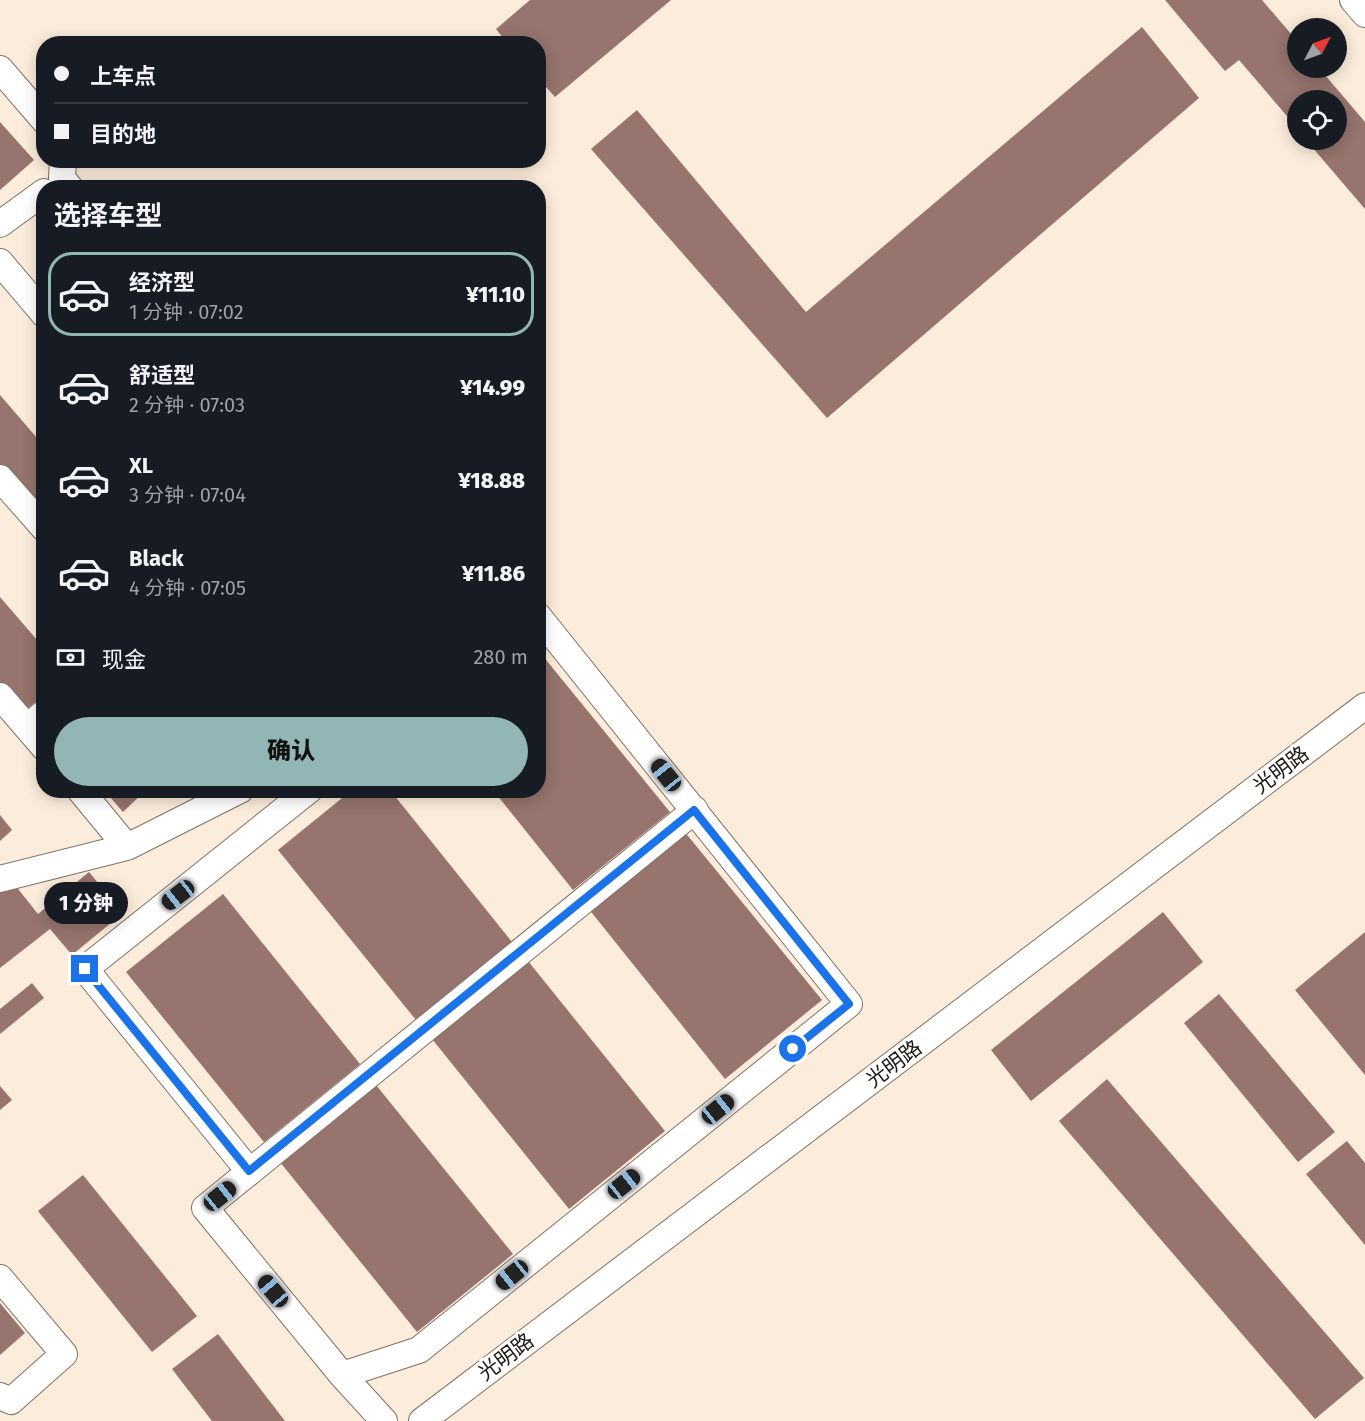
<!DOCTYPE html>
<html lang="zh">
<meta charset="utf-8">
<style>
:root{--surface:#171b24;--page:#242831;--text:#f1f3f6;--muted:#9ea1a6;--line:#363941;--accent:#92b5b5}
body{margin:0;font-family:"Fira Sans","Noto Sans SC",sans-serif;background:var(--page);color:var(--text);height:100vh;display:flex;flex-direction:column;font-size:22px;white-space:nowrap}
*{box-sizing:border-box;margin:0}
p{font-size:20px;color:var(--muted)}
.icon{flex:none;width:33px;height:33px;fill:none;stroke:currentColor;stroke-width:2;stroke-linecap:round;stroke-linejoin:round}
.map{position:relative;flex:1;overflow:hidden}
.details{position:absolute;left:36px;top:180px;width:510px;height:618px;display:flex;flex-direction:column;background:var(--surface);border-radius:24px;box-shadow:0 3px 15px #0003}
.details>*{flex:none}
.top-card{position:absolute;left:36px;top:36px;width:510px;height:132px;border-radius:24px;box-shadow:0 3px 15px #0003;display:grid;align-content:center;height:132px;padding:0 18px;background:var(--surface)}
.needle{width:39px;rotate:49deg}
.buttons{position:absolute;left:1287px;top:18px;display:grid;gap:12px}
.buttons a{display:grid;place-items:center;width:60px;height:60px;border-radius:50%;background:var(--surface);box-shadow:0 3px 15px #0003;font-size:30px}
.end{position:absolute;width:27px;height:27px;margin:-14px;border:8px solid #1a73e8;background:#fff;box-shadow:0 0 0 3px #fff}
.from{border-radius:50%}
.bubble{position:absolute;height:42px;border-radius:21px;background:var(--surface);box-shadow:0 3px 15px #0003;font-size:20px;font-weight:800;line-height:42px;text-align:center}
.car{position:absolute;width:18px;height:36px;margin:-18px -9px;border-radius:8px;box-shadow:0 0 4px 2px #0007;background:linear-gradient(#222 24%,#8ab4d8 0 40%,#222 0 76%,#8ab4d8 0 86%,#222 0)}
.top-card b{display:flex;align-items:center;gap:21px;height:57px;font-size:22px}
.top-card b+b{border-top:2px solid var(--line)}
.top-card i{width:15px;height:15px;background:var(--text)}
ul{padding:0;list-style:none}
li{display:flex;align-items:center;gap:18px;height:84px;margin:0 12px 9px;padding:0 6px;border:3px solid transparent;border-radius:24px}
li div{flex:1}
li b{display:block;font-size:22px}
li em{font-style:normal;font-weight:800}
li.current{border-color:var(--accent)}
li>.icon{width:54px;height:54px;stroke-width:1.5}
h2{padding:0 18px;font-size:27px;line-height:72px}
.pay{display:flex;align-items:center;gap:15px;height:66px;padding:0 18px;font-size:22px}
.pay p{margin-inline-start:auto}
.action{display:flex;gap:12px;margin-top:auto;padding:12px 18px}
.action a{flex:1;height:69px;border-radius:36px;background:var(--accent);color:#111;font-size:24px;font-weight:800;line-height:69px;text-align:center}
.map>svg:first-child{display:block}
.building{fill:#97746e}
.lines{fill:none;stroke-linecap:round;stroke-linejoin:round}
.minor-casing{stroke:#807263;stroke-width:28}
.minor{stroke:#fff;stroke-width:26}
.route{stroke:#1a73e8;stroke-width:8}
.labels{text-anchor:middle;stroke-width:6;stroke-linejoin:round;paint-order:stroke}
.street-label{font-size:21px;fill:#1c1711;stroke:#fff}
</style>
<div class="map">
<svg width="1365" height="1421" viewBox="0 0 1365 1421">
<rect width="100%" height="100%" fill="#fcecdb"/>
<!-- building -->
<path class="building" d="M530,0H671L555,97L538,78V44H508L496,29Z
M1165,0H1262L1298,42V68H1319L1365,122V209L1306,140H1336V100H1298V129L1239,60L1225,71Z
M1142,27L1199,98L827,418L591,149L637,110L806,312Z
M0,122L34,160L0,190Z
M0,395L44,446V534L0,484Z
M0,597L44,648V695L23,712L0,685Z
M538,650L670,812L573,890L493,790H538Z
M104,790H146L123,812Z
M352,790H390L512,942L416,1020L278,850Z
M0,815L12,830L0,841Z
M684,831L822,1000L725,1079L588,908Z
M89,872L123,913L72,955L50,929L0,968V889L11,880L38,914Z
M223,894L360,1064L264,1142L126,972Z
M1163,912L1203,962L1031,1101L991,1050Z
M1365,932V1075L1295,990Z
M528,961L665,1131L569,1209L432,1039Z
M32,983L44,998L0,1034V1009Z
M1219,994L1335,1132L1298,1162L1184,1023Z
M1107,1079L1364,1378L1315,1419L1059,1121Z
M376,1085L513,1254L417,1332L280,1162Z
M0,1086L12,1100L0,1110Z
M1347,1141L1365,1163V1245L1306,1174Z
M83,1175L197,1316L152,1352L38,1211Z
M0,1303L25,1333L0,1355Z
M218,1334L285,1421H212L172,1369Z"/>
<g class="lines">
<defs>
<path id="minor" d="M1353,0L1365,14
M0,69L44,120
M63,160L62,178L70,188
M0,224L44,192
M0,262L44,314
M0,478L44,528
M0,696L44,747
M27,727L44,713
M80,790L127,847
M0,879L127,847L240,790
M249,1171L85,969L309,790
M0,1278L64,1354L11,1401L0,1396
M342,1375L419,1350L849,1004L538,616
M384,1421L342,1375L205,1208L695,810
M422,1421L1365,706"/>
</defs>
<!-- minor casing -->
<use href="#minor" class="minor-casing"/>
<!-- minor -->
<use href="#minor" class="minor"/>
</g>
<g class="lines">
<!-- route -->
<path class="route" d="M85,969L249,1171L694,810L849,1004L793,1049"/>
</g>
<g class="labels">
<!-- street labels -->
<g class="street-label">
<text transform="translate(1281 770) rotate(-37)" y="7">光明路</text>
<text transform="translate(894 1064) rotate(-37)" y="7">光明路</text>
<text transform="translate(506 1357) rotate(-37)" y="7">光明路</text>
</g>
</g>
</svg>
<div class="buttons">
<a><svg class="needle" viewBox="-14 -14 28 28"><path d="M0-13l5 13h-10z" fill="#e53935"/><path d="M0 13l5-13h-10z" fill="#9ea1a6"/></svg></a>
<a><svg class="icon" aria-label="locate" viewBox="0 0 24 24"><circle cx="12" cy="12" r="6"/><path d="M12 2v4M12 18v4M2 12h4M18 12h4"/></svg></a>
</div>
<i class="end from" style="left:793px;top:1049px"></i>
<i class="end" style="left:85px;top:969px"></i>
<div class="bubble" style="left:44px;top:882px;width:84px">1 分钟</div>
<i class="car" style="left:666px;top:775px;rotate:321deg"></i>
<i class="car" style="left:178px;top:895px;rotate:232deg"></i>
<i class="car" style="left:718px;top:1109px;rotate:51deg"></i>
<i class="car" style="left:624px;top:1184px;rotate:51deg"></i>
<i class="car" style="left:220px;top:1196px;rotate:51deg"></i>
<i class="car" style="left:512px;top:1275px;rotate:231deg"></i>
<i class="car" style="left:273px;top:1291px;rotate:320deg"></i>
<div class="top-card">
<b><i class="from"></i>上车点</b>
<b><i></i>目的地</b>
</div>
<section class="details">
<h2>选择车型</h2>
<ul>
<li class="current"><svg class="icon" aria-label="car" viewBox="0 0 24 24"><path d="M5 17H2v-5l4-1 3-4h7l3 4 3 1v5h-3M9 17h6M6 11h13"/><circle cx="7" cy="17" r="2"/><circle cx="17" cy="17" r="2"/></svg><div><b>经济型</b><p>1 分钟 · 07:02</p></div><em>¥11.10</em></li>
<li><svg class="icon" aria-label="car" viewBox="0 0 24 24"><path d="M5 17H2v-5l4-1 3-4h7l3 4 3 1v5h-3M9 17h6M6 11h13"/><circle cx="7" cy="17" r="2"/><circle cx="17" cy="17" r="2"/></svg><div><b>舒适型</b><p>2 分钟 · 07:03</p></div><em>¥14.99</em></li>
<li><svg class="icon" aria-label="car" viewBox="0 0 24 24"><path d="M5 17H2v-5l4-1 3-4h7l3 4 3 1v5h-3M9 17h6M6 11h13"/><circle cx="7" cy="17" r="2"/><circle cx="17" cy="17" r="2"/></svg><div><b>XL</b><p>3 分钟 · 07:04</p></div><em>¥18.88</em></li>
<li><svg class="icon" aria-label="car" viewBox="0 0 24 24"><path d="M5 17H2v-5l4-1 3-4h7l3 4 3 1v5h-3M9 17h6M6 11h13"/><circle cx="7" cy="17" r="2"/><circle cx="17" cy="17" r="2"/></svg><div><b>Black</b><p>4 分钟 · 07:05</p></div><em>¥11.86</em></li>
</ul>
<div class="pay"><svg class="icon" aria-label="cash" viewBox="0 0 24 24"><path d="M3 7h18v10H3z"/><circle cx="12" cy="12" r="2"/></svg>现金<p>280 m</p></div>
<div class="action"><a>确认</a></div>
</section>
</div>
